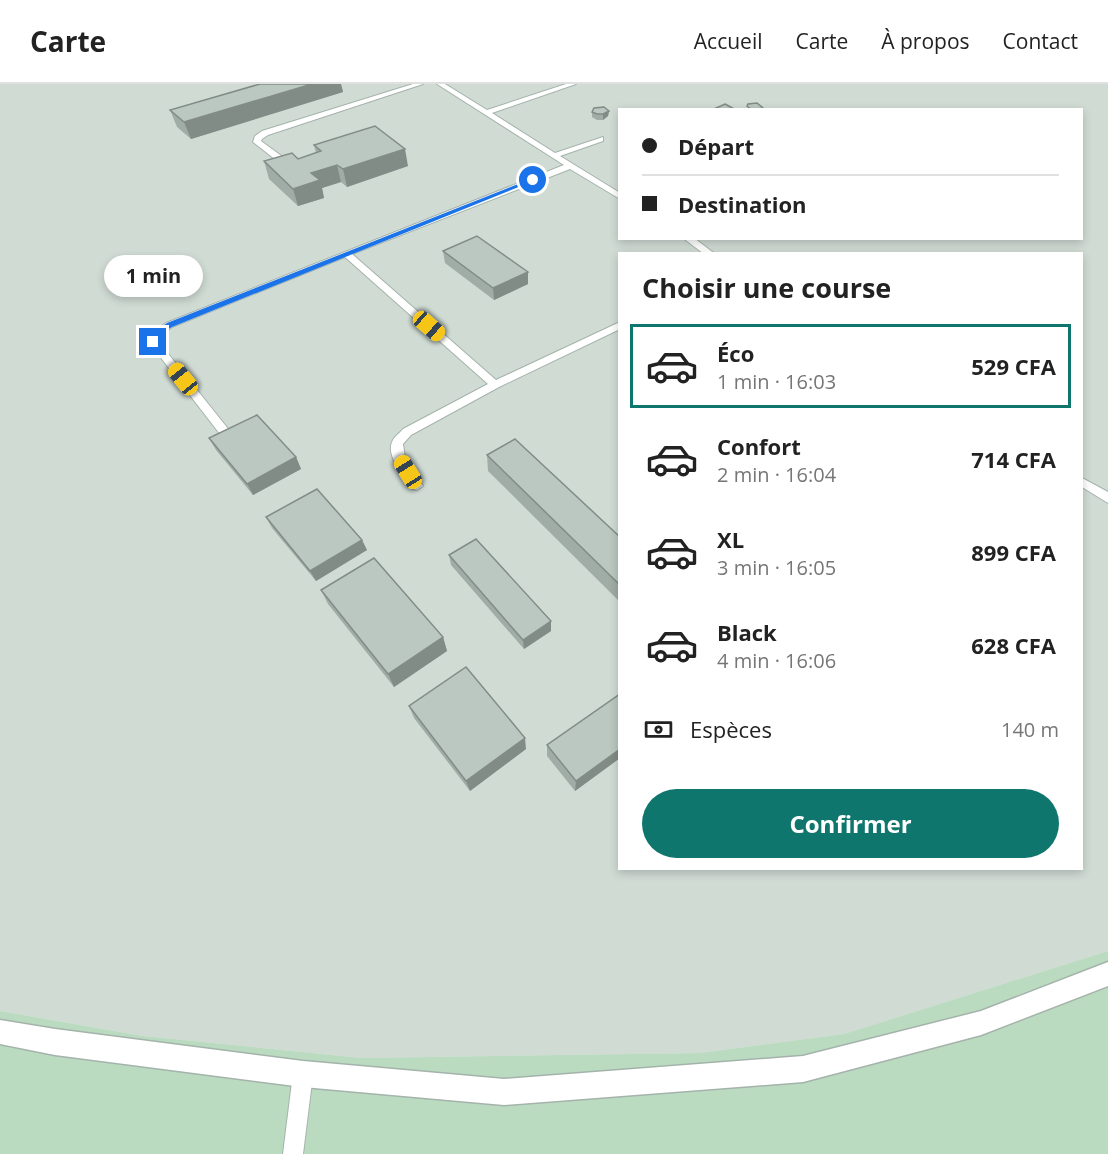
<!DOCTYPE html>
<html lang="fr">
<meta charset="utf-8">
<style>
:root{--surface:#fff;--page:#f2f2f2;--text:#222;--muted:#767676;--line:#e0e0e0;--accent:#0f766e}
body{margin:0;font-family:"Open Sans",sans-serif;background:var(--page);color:var(--text);height:100vh;display:flex;flex-direction:column;font-size:22px;white-space:nowrap}
*{box-sizing:border-box;margin:0}
p{font-size:20px;color:var(--muted)}
.icon{flex:none;width:33px;height:33px;fill:none;stroke:currentColor;stroke-width:2;stroke-linecap:round;stroke-linejoin:round}
.map{position:relative;flex:1;overflow:hidden}
.side{position:absolute;left:618px;top:168px;width:465px;height:618px;display:flex;flex-direction:column;background:var(--surface);border-radius:0px;box-shadow:0 3px 9px #0003}
.side>*{flex:none}
.guide{position:absolute;left:618px;top:24px;width:465px;height:132px;border-radius:0px;box-shadow:0 3px 9px #0003;display:grid;align-content:center;height:132px;padding:0 24px;background:var(--surface)}
.end{position:absolute;width:27px;height:27px;margin:-14px;border:8px solid #1a73e8;background:#fff;box-shadow:0 0 0 3px #fff}
.from{border-radius:50%}
.bubble{position:absolute;height:42px;border-radius:21px;background:var(--surface);box-shadow:0 3px 9px #0003;font-size:20px;font-weight:700;line-height:42px;text-align:center}
.car{position:absolute;width:18px;height:36px;margin:-18px -9px;border-radius:8px;box-shadow:0 0 4px 2px #0007;background:linear-gradient(#f5c518 24%,#345 0 40%,#f5c518 0 76%,#345 0 86%,#f5c518 0)}
.guide b{display:flex;align-items:center;gap:21px;height:57px;font-size:22px}
.guide b+b{border-top:2px solid var(--line)}
.guide i{width:15px;height:15px;background:var(--text)}
ul{padding:0;list-style:none}
li{display:flex;align-items:center;gap:18px;height:84px;margin:0 12px 9px;padding:0 12px;border:3px solid transparent;border-radius:0px}
li div{flex:1}
li b{display:block;font-size:22px}
li em{font-style:normal;font-weight:700}
li.selected{border-color:var(--accent)}
li>.icon{width:54px;height:54px;stroke-width:1.5}
h2{padding:0 24px;font-size:27px;line-height:72px}
.pay{display:flex;align-items:center;gap:15px;height:66px;padding:0 24px;font-size:22px}
.pay p{margin-inline-start:auto}
.action{display:flex;gap:12px;margin-top:auto;padding:12px 24px}
.action a{flex:1;height:69px;border-radius:36px;background:var(--accent);color:#fff;font-size:24px;font-weight:700;line-height:69px;text-align:center}
header{display:flex;align-items:center;gap:36px;box-sizing:border-box;height:84px;padding:0 30px;background:var(--surface);border-bottom:2px solid var(--line)}
header strong{font-size:28px}
nav{display:flex;gap:33px;margin-inline-start:auto;font-size:21px}
.map>svg:first-child{display:block}
.built{fill:#d0dbd4;fill-rule:evenodd}
.green{fill:#bbdbc0}
.lines{fill:none;stroke-linecap:round;stroke-linejoin:round}
.lane-casing{stroke:#a4b3ab;stroke-width:2}
.street-casing{stroke:#a4b3ab;stroke-width:3}
.lane{fill:#fff;fill-rule:evenodd}
.street{fill:#fff;fill-rule:evenodd}
.wall{fill:#a0aca6}
.shaded-wall{fill:#828c87}
.building{fill:#bac8c1;stroke:#828c87;stroke-width:1.5}
.route{fill:#1a73e8}
</style>
<header>
<strong>Carte</strong>
<nav><a>Accueil</a><a>Carte</a><a>À propos</a><a>Contact</a></nav>
</header>
<div class="map">
<svg width="1108" height="1070" viewBox="0 0 1108 1070">
<rect width="100%" height="100%" fill="#e1ebe5"/>
<!-- built -->
<path class="built" d="M0,0H1108V867L844,950L700,969L362,974L143,952L0,927ZM620,26H1082V154H620ZM620,170H1082V784H620Z"/>
<!-- green -->
<path class="green" d="M1108,867V1070H0V927L143,952L362,974L700,969L844,950Z"/>
<g class="lines">
<defs>
<path id="lane" d="M413,0H423L268,51L262,55L261,57L291,79V83H285L253,58L255,52L262,47Z
M437,0H445L487,26L566,0H576L492,29L555,69L603,53V57L560,72L620,109V115L570,85L352,170L496,296L620,238V245L499,303L411,351L403,360L405,374L423,402L417,406L413,405C405,393 384,371 393,356C395,352 400,349 403,345L488,300L345,173L172,243L162,251L158,257L233,351L227,355L223,354L148,257L154,247L166,239L564,81Z
M683,154H694L715,170H704Z
M1082,394L1108,408V419L1082,403Z
M303,980L310,983L313,990L303,1070H283L293,990L296,983Z"/>
<path id="street" d="M1108,878V902L981,951L803,998L504,1021L303,1003L55,971L0,960V936L55,945L303,977L504,995L803,972L981,927Z"/>
</defs>
<!-- lane casing -->
<use href="#lane" class="lane-casing"/>
<!-- street casing -->
<use href="#street" class="street-casing"/>
<!-- lane -->
<use href="#lane" class="lane"/>
<!-- street -->
<use href="#street" class="street"/>
</g>
<!-- wall -->
<path class="wall" d="M260,0H341L343,8L191,55L177,43L170,26Z
M609,27L608,32L603,36H597L592,33V28Z
M314,61L408,82L347,103L341,98L322,104L324,114L298,122L269,95L264,77L298,75L316,69Z
M443,167L528,200L494,216L445,179Z
M209,354L296,373L301,385L253,411L216,366Z
M487,371L620,453V518L488,387Z
M266,433L362,456L367,466L316,497L272,444Z
M449,471L551,537V547L524,565L451,481Z
M321,506L443,553L447,567L394,603L328,520Z
M620,610V674L575,707L547,672V661Z
M409,622L526,665L470,707L414,634Z"/>
<!-- shaded-wall -->
<path class="shaded-wall" d="M312,0H341L343,8L191,55L184,38Z
M609,27L608,32L603,36V30Z
M405,65L408,82L347,103L343,85Z
M337,81L341,98L322,104L324,114L298,122L293,105L311,89Z
M528,188V200L494,216L493,204Z
M296,373L301,385L253,411L247,400Z
M362,456L367,466L316,497L310,487Z
M551,537V547L524,565L523,556Z
M443,553L447,567L394,603L388,590Z
M525,654L526,665L470,707L466,697Z
M620,665V674L575,707L576,697Z"/>
<!-- building -->
<path class="building" d="M260,0H312L184,38L170,26Z
M757,19L763,24L752,26L747,22L748,20Z
M725,20L736,26L714,25Z
M604,23L609,27L603,30H597L592,28L594,24Z
M375,42L405,65L343,85L337,81L311,89L320,96L293,105L264,77L292,69L298,75L321,67L314,61Z
M477,152L528,188L493,204L443,167Z
M257,331L296,373L247,400L209,354Z
M515,355L620,453V501L487,371Z
M317,405L362,456L310,487L266,433Z
M476,455L551,537L523,556L449,471Z
M374,474L443,553L388,590L321,506Z
M466,583L525,654L466,697L409,622Z
M620,610V665L576,697L547,661Z"/>
<!-- route -->
<path class="route" d="M531,95L536,96L172,243L161,250L155,259L149,258L155,247L167,239Z"/>
</svg>
<i class="end from" style="left:533px;top:96px"></i>
<i class="end" style="left:153px;top:258px"></i>
<div class="bubble" style="left:104px;top:171px;width:99px">1 min</div>
<i class="car" style="left:429px;top:242px;rotate:131deg"></i>
<i class="car" style="left:183px;top:295px;rotate:321deg"></i>
<i class="car" style="left:408px;top:388px;rotate:328deg"></i>
<div class="guide">
<b><i class="from"></i>Départ</b>
<b><i></i>Destination</b>
</div>
<section class="side">
<h2>Choisir une course</h2>
<ul>
<li class="selected"><svg class="icon" aria-label="car" viewBox="0 0 24 24"><path d="M5 17H2v-5l4-1 3-4h7l3 4 3 1v5h-3M9 17h6M6 11h13"/><circle cx="7" cy="17" r="2"/><circle cx="17" cy="17" r="2"/></svg><div><b>Éco</b><p>1 min · 16:03</p></div><em>529 CFA</em></li>
<li><svg class="icon" aria-label="car" viewBox="0 0 24 24"><path d="M5 17H2v-5l4-1 3-4h7l3 4 3 1v5h-3M9 17h6M6 11h13"/><circle cx="7" cy="17" r="2"/><circle cx="17" cy="17" r="2"/></svg><div><b>Confort</b><p>2 min · 16:04</p></div><em>714 CFA</em></li>
<li><svg class="icon" aria-label="car" viewBox="0 0 24 24"><path d="M5 17H2v-5l4-1 3-4h7l3 4 3 1v5h-3M9 17h6M6 11h13"/><circle cx="7" cy="17" r="2"/><circle cx="17" cy="17" r="2"/></svg><div><b>XL</b><p>3 min · 16:05</p></div><em>899 CFA</em></li>
<li><svg class="icon" aria-label="car" viewBox="0 0 24 24"><path d="M5 17H2v-5l4-1 3-4h7l3 4 3 1v5h-3M9 17h6M6 11h13"/><circle cx="7" cy="17" r="2"/><circle cx="17" cy="17" r="2"/></svg><div><b>Black</b><p>4 min · 16:06</p></div><em>628 CFA</em></li>
</ul>
<div class="pay"><svg class="icon" aria-label="cash" viewBox="0 0 24 24"><path d="M3 7h18v10H3z"/><circle cx="12" cy="12" r="2"/></svg>Espèces<p>140 m</p></div>
<div class="action"><a>Confirmer</a></div>
</section>
</div>
